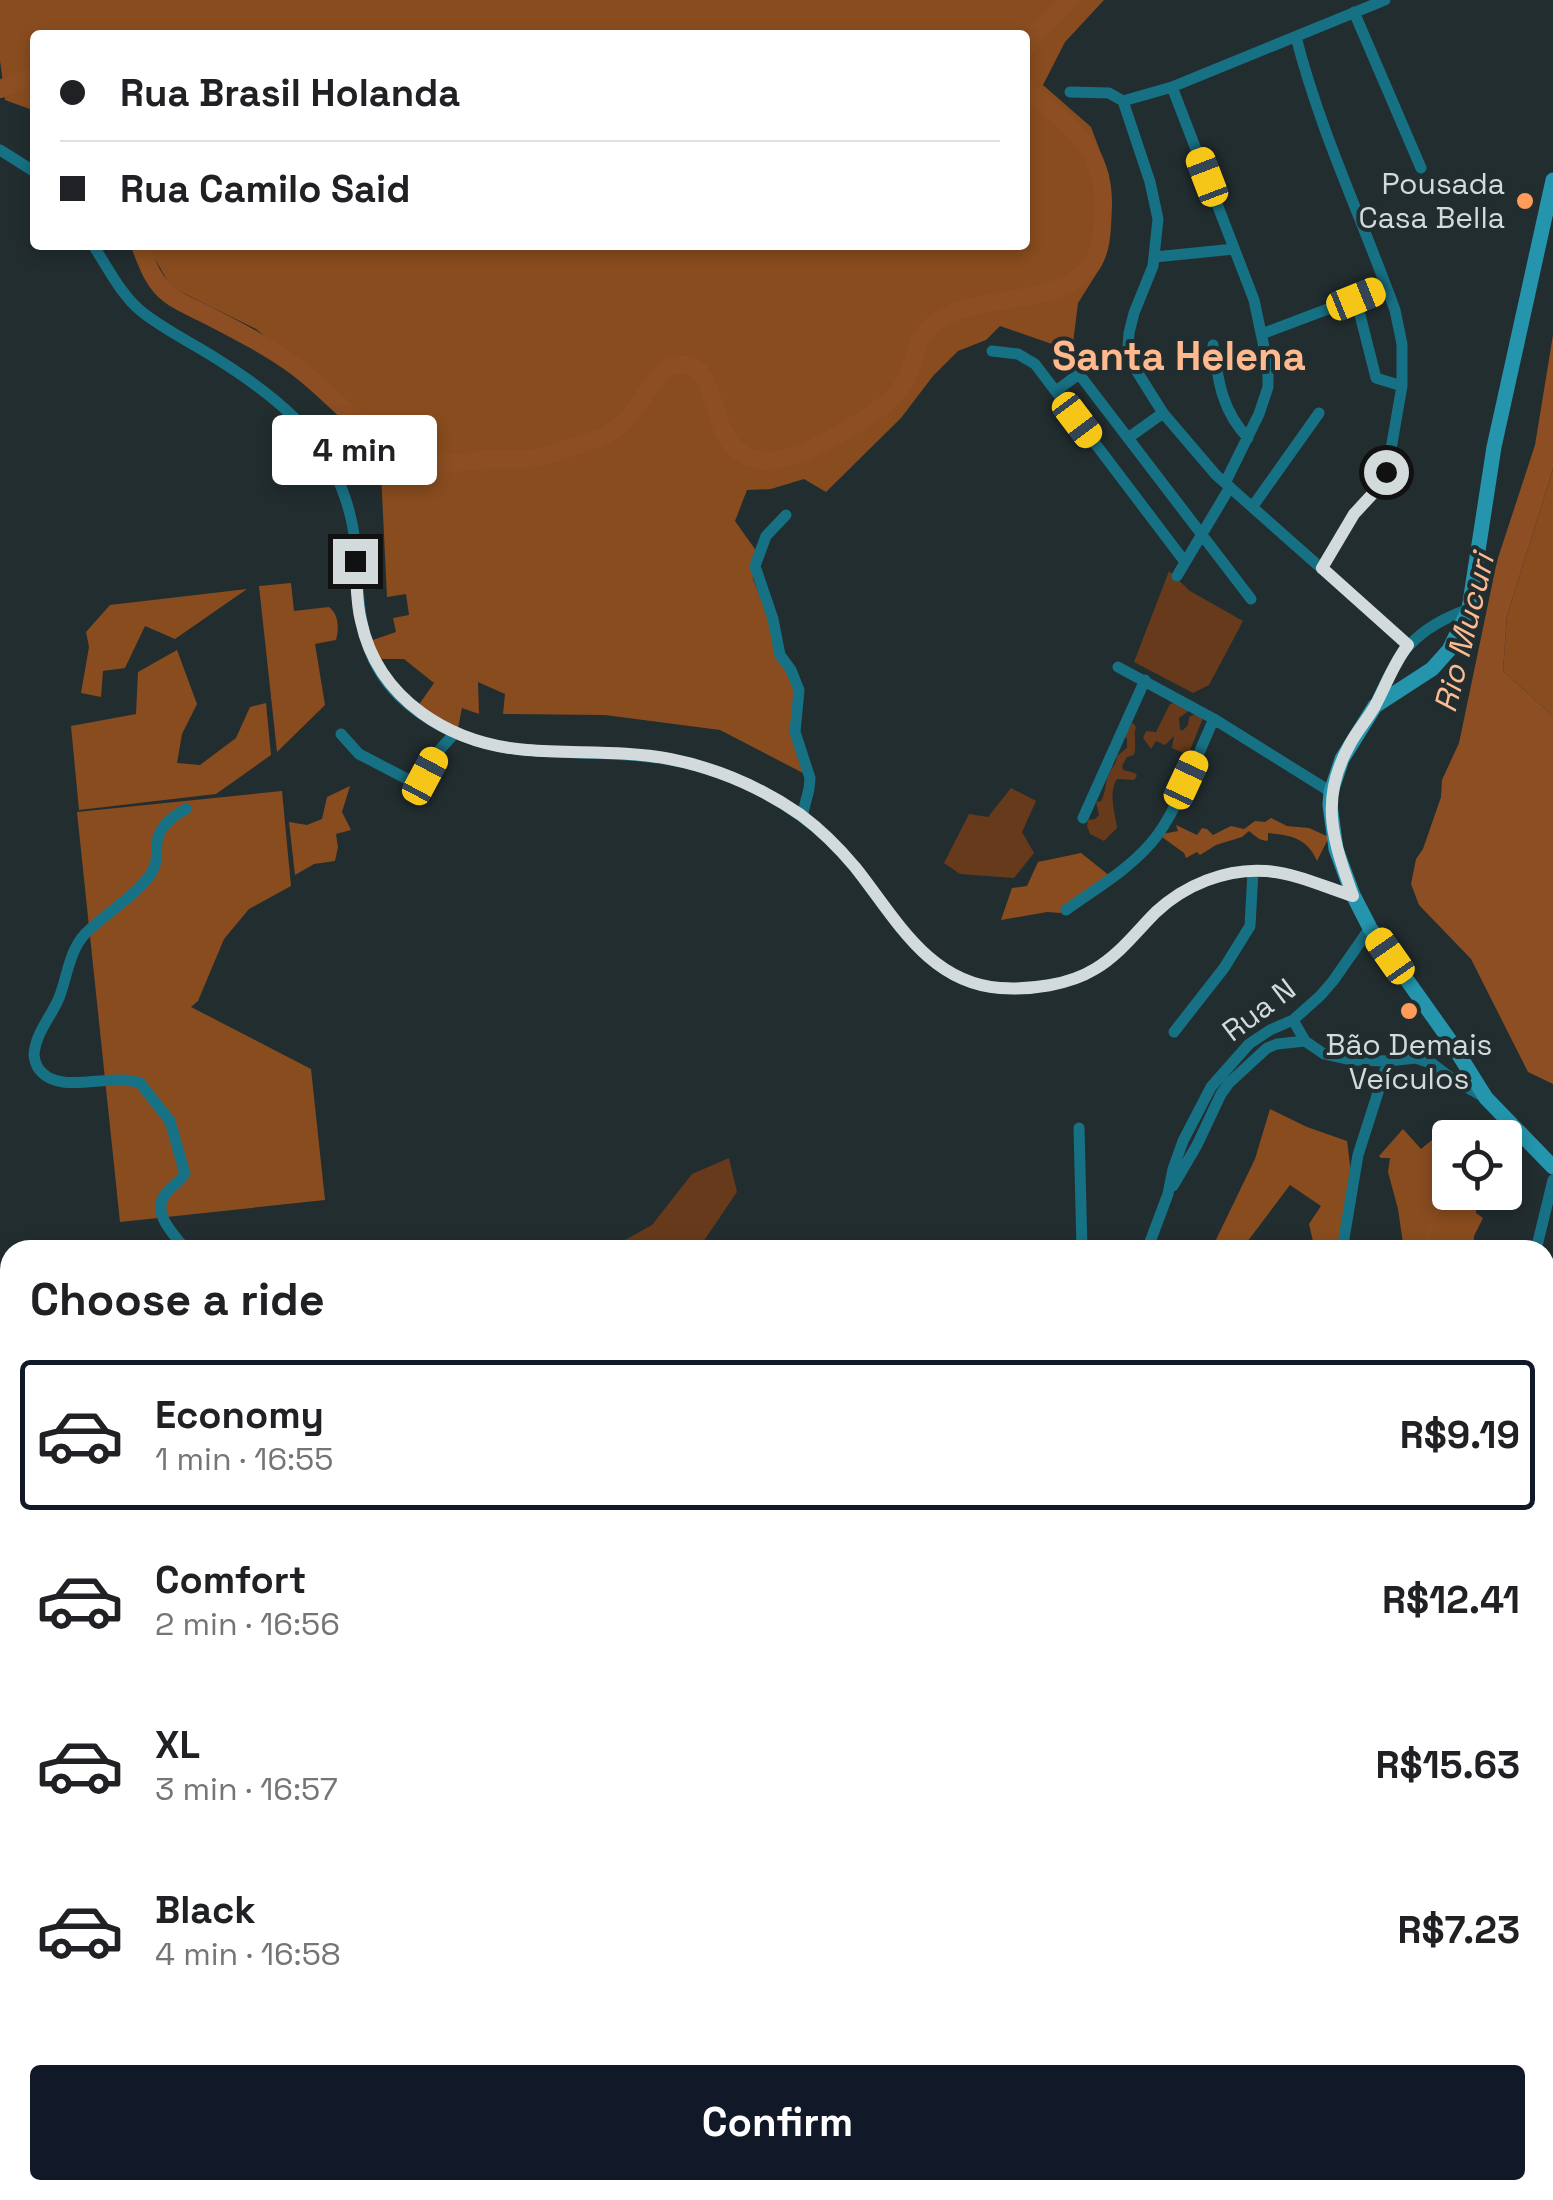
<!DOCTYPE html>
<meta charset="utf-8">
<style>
:root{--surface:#fff;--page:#f6f6f6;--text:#202124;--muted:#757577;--line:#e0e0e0;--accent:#111827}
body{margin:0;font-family:"Space Grotesk",sans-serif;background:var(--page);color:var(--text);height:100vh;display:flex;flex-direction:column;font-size:38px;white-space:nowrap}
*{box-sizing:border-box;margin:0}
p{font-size:32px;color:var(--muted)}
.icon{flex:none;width:55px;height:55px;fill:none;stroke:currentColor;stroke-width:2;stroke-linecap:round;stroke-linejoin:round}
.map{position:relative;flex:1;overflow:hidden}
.drawer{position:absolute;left:0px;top:1240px;width:1555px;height:960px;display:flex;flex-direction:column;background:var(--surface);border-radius:30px 30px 0 0;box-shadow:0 5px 15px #0003}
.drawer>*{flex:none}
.top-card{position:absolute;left:30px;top:30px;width:1000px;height:220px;border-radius:10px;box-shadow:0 5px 15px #0003;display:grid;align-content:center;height:220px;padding:0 30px;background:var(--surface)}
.controls{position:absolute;left:1432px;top:1120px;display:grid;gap:20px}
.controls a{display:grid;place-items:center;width:90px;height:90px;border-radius:10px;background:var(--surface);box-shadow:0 5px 15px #0003;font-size:50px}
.end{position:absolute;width:45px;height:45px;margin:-22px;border:12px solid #d3dadc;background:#111;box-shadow:0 0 0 5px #111}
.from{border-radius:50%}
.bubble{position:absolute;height:70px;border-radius:10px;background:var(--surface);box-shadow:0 5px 15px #0003;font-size:32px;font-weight:700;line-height:70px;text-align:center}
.car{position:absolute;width:30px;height:60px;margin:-30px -15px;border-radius:12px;box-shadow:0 0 8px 2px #0007;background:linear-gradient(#f5c518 24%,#345 0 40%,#f5c518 0 76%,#345 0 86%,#f5c518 0)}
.top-card b{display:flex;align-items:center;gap:35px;height:95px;font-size:38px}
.top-card b+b{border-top:2px solid var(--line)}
.top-card i{width:25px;height:25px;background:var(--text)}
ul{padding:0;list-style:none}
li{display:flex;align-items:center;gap:30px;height:150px;margin:0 20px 15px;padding:0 10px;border:5px solid transparent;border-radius:10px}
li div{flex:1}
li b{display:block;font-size:38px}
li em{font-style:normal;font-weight:700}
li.selected{border-color:var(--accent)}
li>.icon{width:90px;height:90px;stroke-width:1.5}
h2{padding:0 30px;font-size:45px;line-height:120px}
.primary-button{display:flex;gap:20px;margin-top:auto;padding:20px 30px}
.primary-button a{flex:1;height:115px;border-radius:10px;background:var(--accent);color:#fff;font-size:40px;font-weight:700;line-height:115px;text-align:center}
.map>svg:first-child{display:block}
.green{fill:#673a1b}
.forest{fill:#894c1f}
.water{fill:#8c4e22}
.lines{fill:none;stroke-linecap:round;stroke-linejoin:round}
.stream{stroke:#8c4e22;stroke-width:2.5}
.river{stroke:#8c4e22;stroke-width:18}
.street{stroke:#177184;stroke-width:11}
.secondary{stroke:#2495ad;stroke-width:15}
.primary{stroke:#4faec5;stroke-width:18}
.route{stroke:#d3dadc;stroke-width:12}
.poi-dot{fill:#fe9c58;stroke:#222d30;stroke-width:4}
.labels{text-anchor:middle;stroke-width:8;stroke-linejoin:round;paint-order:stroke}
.poi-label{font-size:30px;fill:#d3dadc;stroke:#222d30;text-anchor:end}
.street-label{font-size:30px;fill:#d3dadc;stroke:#222d30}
.water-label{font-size:32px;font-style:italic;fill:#fcbb91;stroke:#222d30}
.district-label{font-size:40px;font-weight:bold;fill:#ffb98d;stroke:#222d30}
</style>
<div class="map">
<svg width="1553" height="2200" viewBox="0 0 1553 2200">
<rect width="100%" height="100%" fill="#222d30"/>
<!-- green -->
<path class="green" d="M1169,571L1190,591L1243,621L1209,685L1193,693L1134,662Z
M1174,703L1190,710L1179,718L1180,729L1182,731L1188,725L1189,717L1195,714L1203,718L1188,755L1172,748L1174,736L1165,745L1156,741L1151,749L1143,738L1146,731L1156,732L1170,704Z
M1132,722L1136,727C1133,737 1137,746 1134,755L1127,757L1122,766L1123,770L1135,773L1137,776L1134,780L1117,779C1108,793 1115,812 1117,828L1104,841L1090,834L1087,826L1088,820L1095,819L1099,815L1096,802L1101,801C1107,790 1104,784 1109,774C1112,766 1116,766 1117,756L1127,748V738L1125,737Z
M1011,788L1036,801L1022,832L1034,853L1014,878L960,874L944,863L969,814L988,817Z
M729,1158L737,1192L703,1242L685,1250H607L652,1225L692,1174Z
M0,1591L10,1603V1672L0,1660Z
M0,1788L10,1798V1953L0,1943Z
M0,1966L10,1976V2062L0,2072Z
M0,2109L10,2119V2190H82L92,2200H0Z
M105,2190H230L241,2200H115Z
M800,2190H1066L1074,2200H795L794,2197Z"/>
<!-- forest -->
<path class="forest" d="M0,0H1104L1065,42L1043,85L1091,127L1109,175L1108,222L1102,265L1078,303L1072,351L1000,326L986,340L958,351L933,376L901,418L826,492L804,479L771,489L747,490L735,521L757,552L752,565L753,579L795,683L803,773L720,730L605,715L503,714L505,694L478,682L479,714L462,708L458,728L436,720L418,706L434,683L404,659H380L370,641L396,632L393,618L409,615L406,594L387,597L381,473L332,393L256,329L171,287L147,245H1025V35H35V111L5,100L0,60Z
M1553,469V716L1503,671L1507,616Z
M291,583L294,611L329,607C339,615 339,628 336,640L315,644L325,705L277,752L259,586Z
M247,589L175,639L145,626L125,668L103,671L101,697L81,693L89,647L86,632L110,605Z
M177,650L197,704L182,734L177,763L200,765L236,738L250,707L266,703L271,755L216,794L79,810L71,726L136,714L138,672Z
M350,786L342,812L351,830L336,834L338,847L335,861L314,864L295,875L289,822L307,825L322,819L327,797Z
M282,791L291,886L249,909L224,939L198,1001L191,1007L311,1069L325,1200L120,1222L77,812Z
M1271,818L1287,826L1309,828L1329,837L1317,861C1308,839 1292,835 1268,833V840L1266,841L1259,839L1249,831L1242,837L1216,845L1200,855L1197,852L1186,858L1184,853L1162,837V834L1178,831L1176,825L1197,835L1202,828L1207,829L1213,835L1231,826L1244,829L1255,821L1265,822Z
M1081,853L1110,876L1062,908L1061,913L1047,912L1001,920L1012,888L1027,886L1038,862Z
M1270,1109L1307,1127L1347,1141L1351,1173L1340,1250H1315L1309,1224L1321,1206L1290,1185L1241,1250H1211L1255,1159Z
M1403,1129L1421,1149L1438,1135L1450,1143V1192L1476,1193V1213L1483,1218L1474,1236L1473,1250H1404L1398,1209L1388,1172L1390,1158H1381L1379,1156Z"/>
<!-- water -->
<path class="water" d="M1553,335V469L1507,616L1503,671L1553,716V1084L1528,1072L1471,959L1419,905L1411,884L1416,859L1423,849L1441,797L1442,780L1459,743L1497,561L1535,445Z"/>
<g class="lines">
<!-- stream -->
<path class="stream" d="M1423,1250L1450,1175
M1173,2200L1176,2190"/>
<!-- river -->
<path class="river" d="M1025,50L1039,30L1070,0
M0,89L26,79L35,78
M140,245C147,264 154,284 171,296C182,304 198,310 211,317C240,332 269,347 295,366C330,391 368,439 407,455C434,466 461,463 489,459C501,458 514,460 526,459C541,458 557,452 570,448C589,442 609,436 624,422C636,411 655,376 666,369C671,366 676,366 681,365C728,360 698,468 776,460C807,456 865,421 889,401C896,395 903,385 907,377C916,360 916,336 933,324C980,289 1056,311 1092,264C1103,249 1102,223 1103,205C1104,149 1069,123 1028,92L1025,86"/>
<!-- street -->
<path class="street" d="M1354,12L1421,168
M1296,37C1320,131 1362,219 1395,310L1402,344V386L1387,472L1378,488L1354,514L1321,569
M1172,87L1254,300L1268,366V387L1259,414L1225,483
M1070,92L1109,93L1123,101L1172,87L1385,0
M1123,101L1150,182L1158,219L1153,266L1134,313L1129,333L1128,346L1136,370L1163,413L1216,475L1408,645
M0,150L35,172
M93,245C108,268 121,295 142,312C160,326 180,337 199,348C243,374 299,412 326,456C341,481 352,513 355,542C360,604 355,660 408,704C488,770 572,744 665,759C713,766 763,788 802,817C823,832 841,849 856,869C895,918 928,983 999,988C1030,990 1069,985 1096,968C1121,954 1137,930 1157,911C1184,886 1220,872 1256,871C1289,870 1322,886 1353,895
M1155,257L1234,249
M1356,299L1376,378L1402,386
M1262,334L1386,287
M1213,345C1218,381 1222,411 1248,438
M992,351L1018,354L1035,364L1185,562
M1056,391L1079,374L1251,599
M1128,438L1163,413
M1253,506L1319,413
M786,515L766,536L755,566L773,619L780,655L791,670L799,690L795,732L810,778L809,789L802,816
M1177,576L1230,487
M1118,667L1214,719L1331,792
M1375,705C1397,653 1415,628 1469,609
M341,734L359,754L413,782C427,777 428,767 436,755C441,747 449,740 455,733
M1083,818L1145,680
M1066,910C1095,889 1128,870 1151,843C1176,815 1197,755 1214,719
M1293,1020L1305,1041L1324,1054L1351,1060L1388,1061L1416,1058L1433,1064L1455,1081L1486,1098
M1174,1032L1224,968L1250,926L1253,871
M1079,1128L1082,1250
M1173,1186L1197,1145L1221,1094L1229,1083L1267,1048L1277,1044L1305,1041
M186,1250C174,1234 149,1212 167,1192C173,1186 179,1181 185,1174L170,1121L140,1083C109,1072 58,1097 38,1068C36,1064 34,1059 34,1054C36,1032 51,1017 59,998C67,978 69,951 85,934C102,916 141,892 152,872C158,861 156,854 157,842C159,826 173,816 186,809
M1147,1250L1168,1194L1173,1169L1183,1141L1211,1087L1249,1044L1270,1030L1293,1020L1320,996L1333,981L1370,928
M1342,1250L1358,1155L1388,1061
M1536,1250L1553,1180
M0,1385L10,1391
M0,1418L10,1410
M1545,1437L1553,1439
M1545,1516L1553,1514
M0,1580L10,1595
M1545,1640L1553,1644
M1545,1678L1553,1665
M1545,1775L1553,1780
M0,1776L10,1786
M1545,1805L1553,1792
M0,1954L10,1964
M1545,1986L1553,1990
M0,2087L10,2076
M0,2100L10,2110
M1545,2104L1553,2109
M93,2190L103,2200
M238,2190L248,2200
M490,2190L500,2200
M593,2190L604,2200
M660,2190L668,2200
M784,2190L792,2200
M1330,2190L1348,2200
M1487,2190L1506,2200
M270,2200L285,2190
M740,2200L753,2190
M771,2200L772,2190
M1315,2200L1327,2190
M1439,2200L1445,2190"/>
<!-- secondary -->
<path class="secondary" d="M1553,180L1494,447L1469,609L1449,650L1432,669L1375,706L1342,759L1331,792L1330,805L1336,849L1353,895L1370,928L1451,1042L1486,1098L1553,1167"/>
<!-- primary -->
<path class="primary" d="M0,1679L10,1690
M512,2190L523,2200"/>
</g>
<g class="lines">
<!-- route -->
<path class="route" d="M355,561C357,581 356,602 361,621C378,700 450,744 527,750C574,754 623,750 670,759C716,768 762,788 801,815C821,830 839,848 855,867C895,917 928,983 1000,988C1031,990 1069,985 1095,969C1120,954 1136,932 1156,912C1185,885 1226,868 1266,871C1295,873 1325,887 1353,896C1333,841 1319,800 1349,746C1356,732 1367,720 1375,706C1386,686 1393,664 1408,645L1322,568L1354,514L1378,488L1386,472"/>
</g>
<!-- markers -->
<g class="poi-dot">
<circle cx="1525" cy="201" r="10"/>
<circle cx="1409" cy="1011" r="10"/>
</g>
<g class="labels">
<!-- poi labels -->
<g class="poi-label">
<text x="1505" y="194">Pousada<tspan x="1505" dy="34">Casa Bella</tspan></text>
<text x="1409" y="1055" text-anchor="middle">Bão Demais<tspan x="1409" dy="34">Veículos</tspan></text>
</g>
<!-- street labels -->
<g class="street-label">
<text transform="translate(1259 1010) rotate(-37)" y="10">Rua N</text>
</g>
<!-- water labels -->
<g class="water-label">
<text transform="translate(1464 633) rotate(-76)" y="11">Rio Mucuri</text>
</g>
<!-- district labels -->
<g class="district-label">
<text x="1179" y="370">Santa Helena</text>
</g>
</g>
</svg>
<div class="controls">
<a><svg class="icon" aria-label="locate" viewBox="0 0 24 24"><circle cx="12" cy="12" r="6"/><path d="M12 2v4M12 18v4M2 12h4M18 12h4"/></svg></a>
</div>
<i class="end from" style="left:1386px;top:472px"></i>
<i class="end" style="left:355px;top:561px"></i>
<div class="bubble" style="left:272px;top:415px;width:165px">4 min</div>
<i class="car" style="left:1207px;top:177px;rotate:339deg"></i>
<i class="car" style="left:1356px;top:299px;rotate:68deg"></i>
<i class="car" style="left:1077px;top:420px;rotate:143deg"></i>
<i class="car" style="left:425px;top:776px;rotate:28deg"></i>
<i class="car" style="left:1186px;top:780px;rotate:25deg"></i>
<i class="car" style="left:1390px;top:956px;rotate:325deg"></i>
<div class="top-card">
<b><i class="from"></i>Rua Brasil Holanda</b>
<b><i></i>Rua Camilo Said</b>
</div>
<section class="drawer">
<h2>Choose a ride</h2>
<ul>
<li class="selected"><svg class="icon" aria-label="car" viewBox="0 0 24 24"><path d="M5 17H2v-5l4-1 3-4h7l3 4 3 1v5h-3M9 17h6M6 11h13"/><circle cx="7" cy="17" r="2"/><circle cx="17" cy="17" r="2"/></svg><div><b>Economy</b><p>1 min · 16:55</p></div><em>R$9.19</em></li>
<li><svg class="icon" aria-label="car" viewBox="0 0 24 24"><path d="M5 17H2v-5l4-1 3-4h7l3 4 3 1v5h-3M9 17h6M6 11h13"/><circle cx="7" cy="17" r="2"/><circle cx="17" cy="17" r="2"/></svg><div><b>Comfort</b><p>2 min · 16:56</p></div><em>R$12.41</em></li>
<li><svg class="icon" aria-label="car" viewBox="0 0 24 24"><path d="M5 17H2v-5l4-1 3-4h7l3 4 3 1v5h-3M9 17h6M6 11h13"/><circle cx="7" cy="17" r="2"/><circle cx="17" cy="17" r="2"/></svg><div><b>XL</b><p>3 min · 16:57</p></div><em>R$15.63</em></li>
<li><svg class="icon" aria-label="car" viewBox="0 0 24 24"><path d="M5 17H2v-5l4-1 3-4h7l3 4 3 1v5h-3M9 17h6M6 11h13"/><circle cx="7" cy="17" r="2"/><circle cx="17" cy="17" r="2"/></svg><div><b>Black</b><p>4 min · 16:58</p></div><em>R$7.23</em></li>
</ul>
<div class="primary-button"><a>Confirm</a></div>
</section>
</div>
